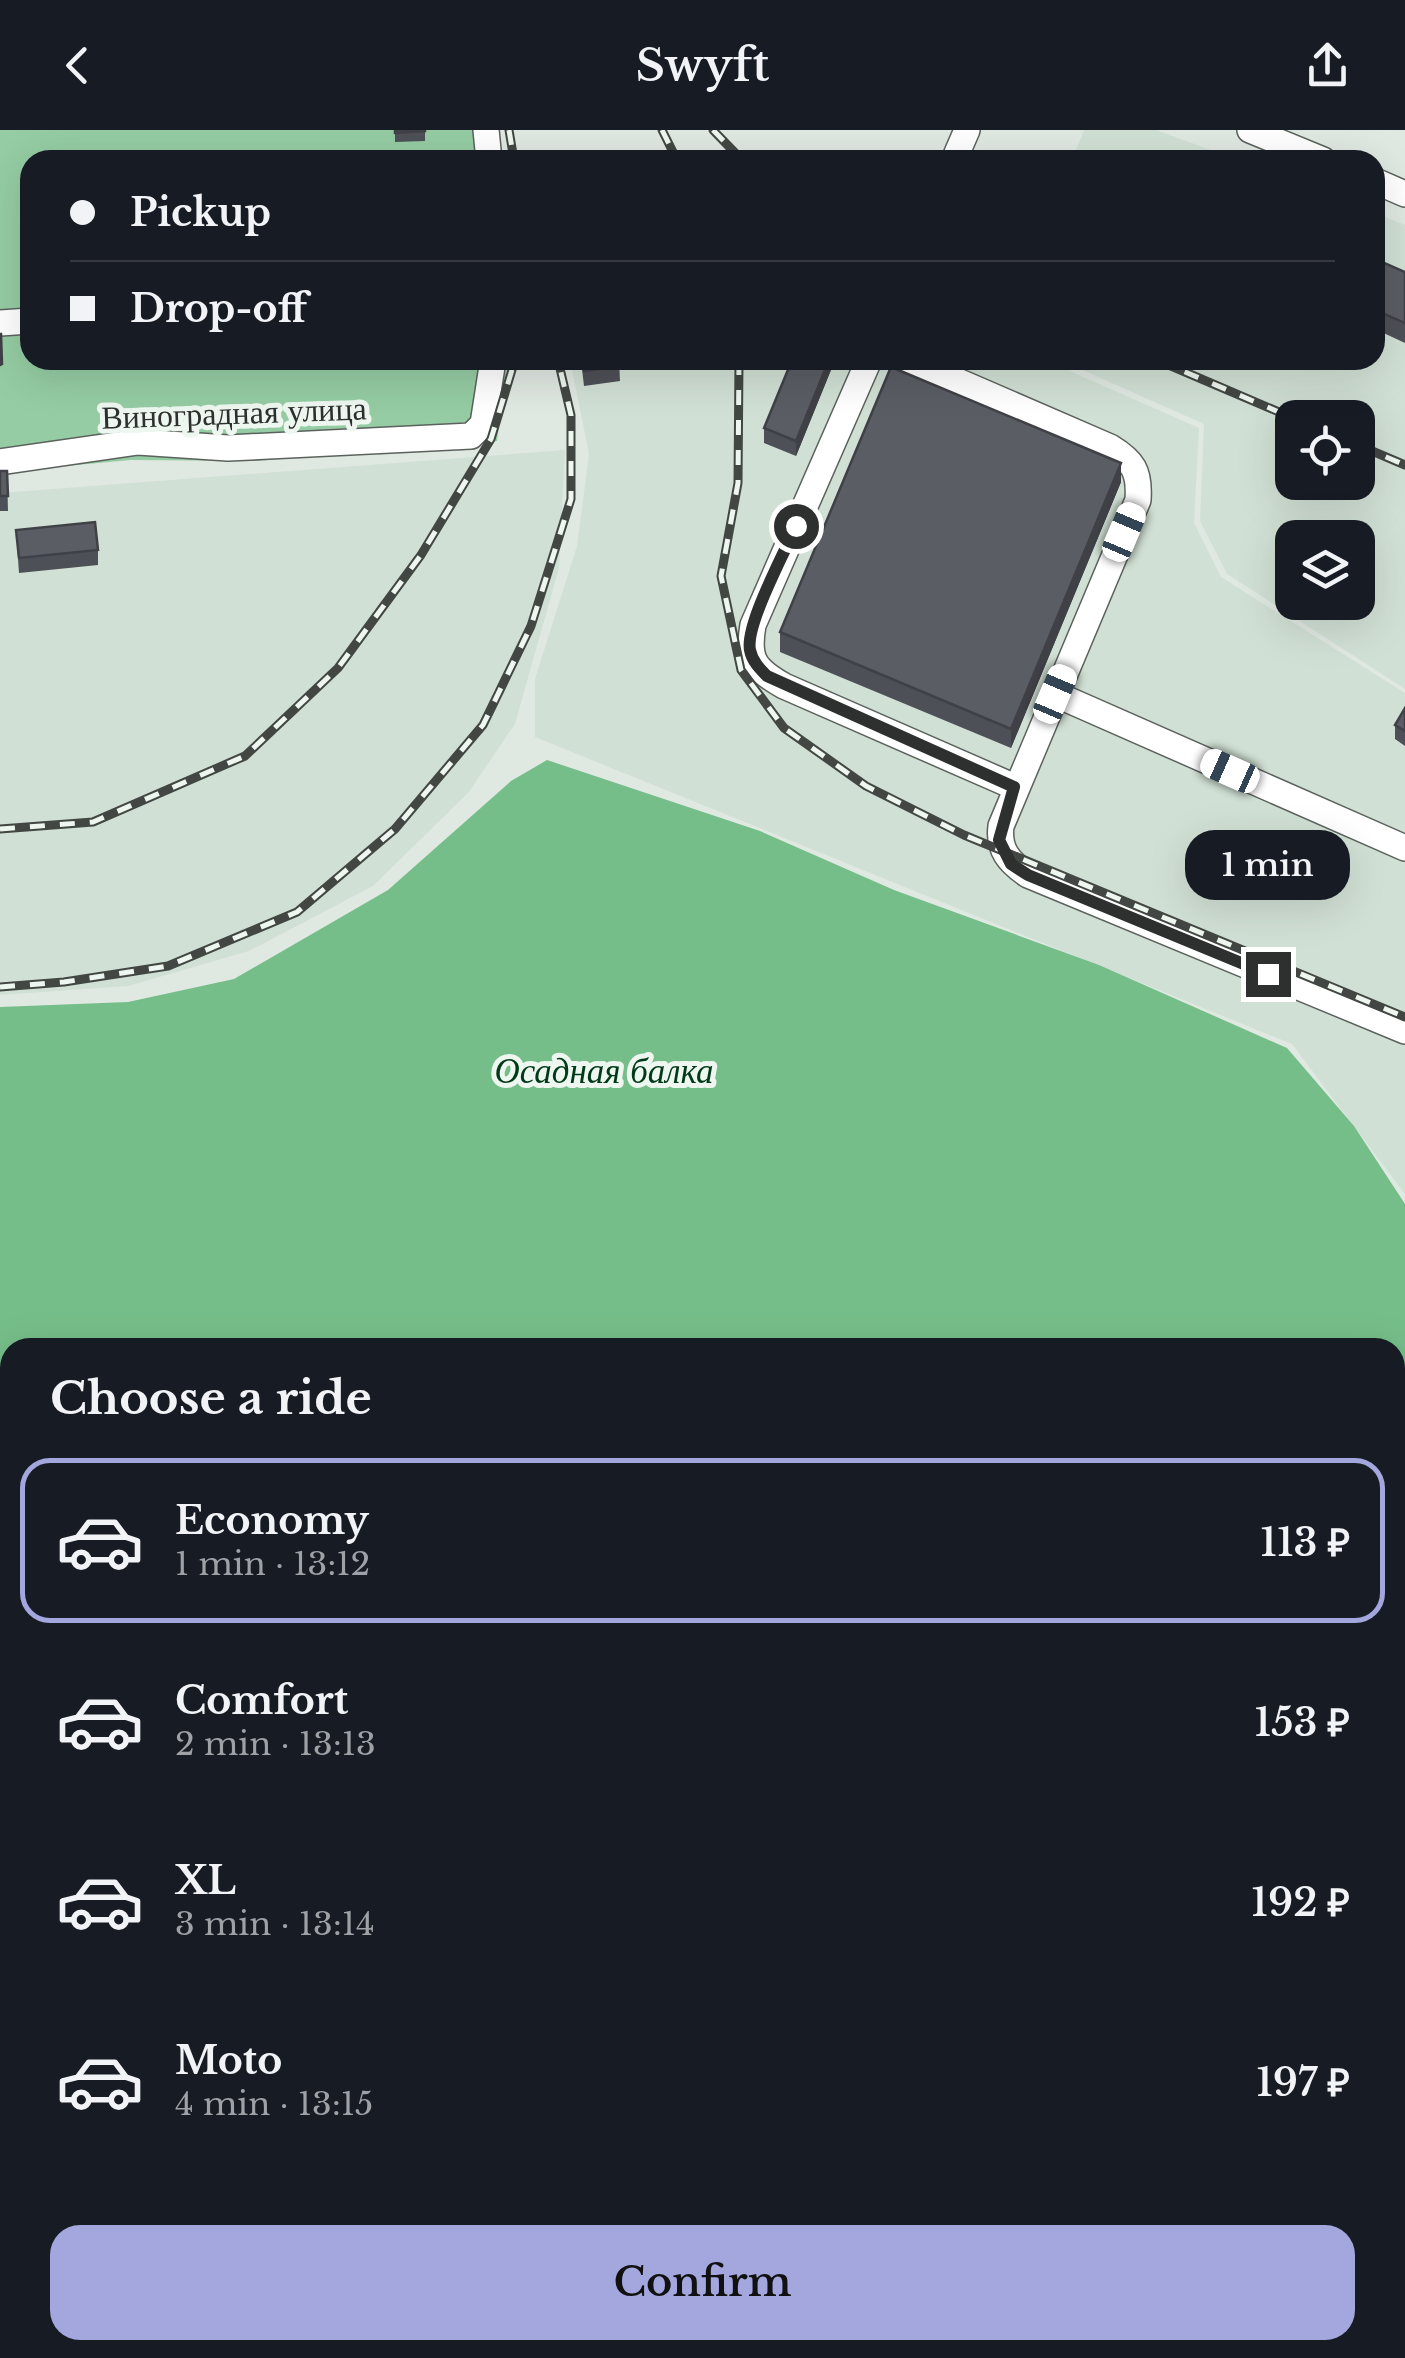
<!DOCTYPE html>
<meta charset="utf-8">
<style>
:root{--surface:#171b24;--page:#20242c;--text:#f1f3f6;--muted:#9ea1a6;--line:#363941;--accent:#a4a7de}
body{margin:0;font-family:"Libre Baskerville",serif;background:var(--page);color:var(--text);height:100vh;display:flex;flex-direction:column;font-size:38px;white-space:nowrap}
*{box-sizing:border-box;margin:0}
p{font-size:32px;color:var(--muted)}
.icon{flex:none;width:55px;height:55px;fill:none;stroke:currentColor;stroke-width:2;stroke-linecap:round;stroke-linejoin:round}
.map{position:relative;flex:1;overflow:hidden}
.drawer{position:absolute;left:0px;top:1208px;width:1405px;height:1022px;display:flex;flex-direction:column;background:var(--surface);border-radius:30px 30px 0 0;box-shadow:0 10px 40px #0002}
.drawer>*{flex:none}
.banner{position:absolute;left:20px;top:20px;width:1365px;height:220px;border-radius:30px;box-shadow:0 10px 40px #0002;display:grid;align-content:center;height:220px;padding:0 50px;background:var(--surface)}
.buttons{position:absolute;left:1275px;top:270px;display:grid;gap:20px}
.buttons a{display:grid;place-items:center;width:100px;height:100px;border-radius:20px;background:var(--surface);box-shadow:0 10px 40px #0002;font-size:50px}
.end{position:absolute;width:45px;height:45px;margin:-22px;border:12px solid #2d302e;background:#fff;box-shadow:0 0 0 5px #fff}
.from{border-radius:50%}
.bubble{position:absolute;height:70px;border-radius:30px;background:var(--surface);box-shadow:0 10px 40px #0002;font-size:32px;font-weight:600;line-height:70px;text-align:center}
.car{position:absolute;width:30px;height:60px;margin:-30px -15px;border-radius:12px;box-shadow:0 0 8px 2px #0007;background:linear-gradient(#fff 24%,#345 0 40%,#fff 0 76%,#345 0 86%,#fff 0)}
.banner b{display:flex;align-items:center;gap:35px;height:95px;font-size:38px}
.banner b+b{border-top:2px solid var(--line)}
.banner i{width:25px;height:25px;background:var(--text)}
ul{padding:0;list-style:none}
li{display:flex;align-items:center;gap:30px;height:165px;margin:0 20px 15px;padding:0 30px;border:5px solid transparent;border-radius:30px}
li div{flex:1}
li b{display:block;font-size:38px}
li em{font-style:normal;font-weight:600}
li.selected{border-color:var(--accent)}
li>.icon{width:90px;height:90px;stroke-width:1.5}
h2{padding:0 50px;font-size:45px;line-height:120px}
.action{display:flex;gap:20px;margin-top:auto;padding:20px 50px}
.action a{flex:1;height:115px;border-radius:30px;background:var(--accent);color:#111;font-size:40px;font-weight:600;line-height:115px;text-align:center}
header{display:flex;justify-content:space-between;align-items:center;height:130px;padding:0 50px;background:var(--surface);font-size:45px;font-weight:600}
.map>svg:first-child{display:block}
.built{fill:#d1e0d4;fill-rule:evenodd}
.green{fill:#95cca3}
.water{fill:#76be89}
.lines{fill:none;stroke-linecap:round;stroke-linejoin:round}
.minor-casing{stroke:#5b625d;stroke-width:28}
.path{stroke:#aab0ab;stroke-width:4;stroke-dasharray:8 8;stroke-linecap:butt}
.minor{stroke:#fff;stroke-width:25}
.rail-casing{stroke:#434744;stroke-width:9}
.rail{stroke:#edf6ef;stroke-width:5;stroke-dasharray:15;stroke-linecap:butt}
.wall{fill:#4e5057}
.shaded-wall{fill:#404147}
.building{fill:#5b5d65;stroke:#404147;stroke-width:2.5}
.route{stroke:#2d302e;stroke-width:12}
.labels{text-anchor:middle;stroke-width:10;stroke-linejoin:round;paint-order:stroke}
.street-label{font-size:32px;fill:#2d302e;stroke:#edf6ef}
.water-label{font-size:35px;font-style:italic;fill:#003a18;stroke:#edf6ef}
</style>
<header><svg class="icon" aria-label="back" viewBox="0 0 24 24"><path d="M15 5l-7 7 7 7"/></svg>Swyft<svg class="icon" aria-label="share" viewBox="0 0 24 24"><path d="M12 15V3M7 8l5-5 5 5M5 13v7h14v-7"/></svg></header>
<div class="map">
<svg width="1405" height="2228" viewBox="0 0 1405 2228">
<rect width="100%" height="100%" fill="#e0e8e2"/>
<!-- built -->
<path class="built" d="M1084,0H1156L1238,30H1072Z
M1375,83L1405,95V559L1227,444L1200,391L1204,294L1060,230H1375ZM1292,288H1358V352H1292ZM1292,408H1358V472H1292Z
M570,230H1045L1199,298L1194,393L1221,447L1405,563V1064L1292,914L535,607V549L577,416L589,324Z
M565,320L559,438L515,594L468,663L373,756L249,821L128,856L0,865V363Z"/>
<!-- green -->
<path class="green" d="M0,0H498L502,30H30V230H508L497,311L256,331L131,330L0,342Z
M10,1857V2220H1115L1111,2228H0V1860Z"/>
<!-- water -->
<path class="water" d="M547,630L760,701L894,760L1099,835L1287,918L1354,996L1405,1074V2228H1370L1375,2220H1395V1218H10V1499L0,1502V877L128,872L234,849L388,760L511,651Z"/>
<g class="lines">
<defs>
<path id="minor" d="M486,0L489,30
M1250,0L1323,30
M954,30L967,0
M1375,51L1405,64
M0,193L30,191
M869,230L753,495C747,529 754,539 784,556L1015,657
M909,230L1110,317C1133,331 1140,341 1138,370L1001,696C998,720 1009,732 1028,745L1405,901
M0,332L138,312L228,318L471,306L483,294L493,230
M1055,564L1405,718
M0,1871L10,1868
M0,2146L10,2140
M165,2228L180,2220
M486,2228L501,2220
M816,2228L831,2220"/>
</defs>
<!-- minor casing -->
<use href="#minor" class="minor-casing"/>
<!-- path -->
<path class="path" d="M0,1587L10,1584
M1122,2228L1127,2220
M1291,2228L1298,2220"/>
<!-- minor -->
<use href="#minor" class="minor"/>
<defs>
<path id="rail" d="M509,0L514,30
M662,0L677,30
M713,0L742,30
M739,230L738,353L721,446L741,540L784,598L866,656L964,705L1405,887
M1157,230L1293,288
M1358,315L1405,335
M0,699L93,692L245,626L338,538L421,425L491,309L515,230
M0,857L64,852L168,836L297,782L395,699L483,595L531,496L571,369V285L558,230"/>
</defs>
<!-- rail casing -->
<use href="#rail" class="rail-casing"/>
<!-- rail -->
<use href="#rail" class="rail"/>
</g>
<!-- wall -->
<path class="wall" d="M395,0H425V11L395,12Z
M1375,129L1405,142V213L1375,199Z
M581,230H619L620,251L584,256Z
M833,230V235L796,326L764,313V298Z
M0,341H7L8,381H0Z
M1121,352L1011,618L780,522V502Z
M16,400L98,420V435L19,443Z
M1405,578V616L1395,609V595Z"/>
<!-- shaded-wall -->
<path class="shaded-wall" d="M829,230H833V235L796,326V311Z
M1121,333V352L1011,618V599Z
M895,2220H914L899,2228H892V2221Z"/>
<!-- building -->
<path class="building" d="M395,0H425V1L395,3Z
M1375,129L1405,142V193L1375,180Z
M0,204H1L2,234L0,235Z
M583,230H619L620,236L584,241Z
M792,230H829L796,311L764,298Z
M891,237L1121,333L1011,599L780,502Z
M0,341H7L8,366H0Z
M95,392L98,420L19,428L16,400Z
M1405,578V601L1395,595Z
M430,2220H447L451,2228H424L422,2224Z"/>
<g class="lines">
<!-- route -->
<path class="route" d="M796,396C785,422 745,495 750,520C752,531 760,539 767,546L1014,657L999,710L1011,734L1028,745L1268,844"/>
</g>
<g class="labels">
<!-- street labels -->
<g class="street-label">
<text transform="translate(234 283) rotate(-2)" y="11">Виноградная улица</text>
</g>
<!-- water labels -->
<g class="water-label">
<text x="604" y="953">Осадная балка</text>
</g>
</g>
</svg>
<div class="buttons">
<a><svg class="icon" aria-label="locate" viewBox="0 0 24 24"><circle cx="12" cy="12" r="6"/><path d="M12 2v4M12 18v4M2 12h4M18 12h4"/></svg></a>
<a><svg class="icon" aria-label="layers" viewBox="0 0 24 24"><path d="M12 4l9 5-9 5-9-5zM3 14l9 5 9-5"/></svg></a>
</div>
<i class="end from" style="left:796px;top:396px"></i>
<i class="end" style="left:1268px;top:844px"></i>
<div class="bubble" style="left:1185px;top:700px;width:165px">1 min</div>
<i class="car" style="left:1124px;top:402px;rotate:23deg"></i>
<i class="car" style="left:1055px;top:564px;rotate:23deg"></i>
<i class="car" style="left:1230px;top:641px;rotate:294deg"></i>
<div class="banner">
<b><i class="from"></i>Pickup</b>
<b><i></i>Drop-off</b>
</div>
<section class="drawer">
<h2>Choose a ride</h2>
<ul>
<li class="selected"><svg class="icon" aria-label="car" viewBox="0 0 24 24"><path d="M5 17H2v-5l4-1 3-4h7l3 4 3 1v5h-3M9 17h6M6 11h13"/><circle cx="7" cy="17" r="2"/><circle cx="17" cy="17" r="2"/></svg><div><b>Economy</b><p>1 min · 13:12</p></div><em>113 ₽</em></li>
<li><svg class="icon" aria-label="car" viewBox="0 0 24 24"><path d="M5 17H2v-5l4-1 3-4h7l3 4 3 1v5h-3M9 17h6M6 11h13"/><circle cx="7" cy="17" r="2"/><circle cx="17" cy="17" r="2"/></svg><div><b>Comfort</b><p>2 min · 13:13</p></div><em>153 ₽</em></li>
<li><svg class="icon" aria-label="car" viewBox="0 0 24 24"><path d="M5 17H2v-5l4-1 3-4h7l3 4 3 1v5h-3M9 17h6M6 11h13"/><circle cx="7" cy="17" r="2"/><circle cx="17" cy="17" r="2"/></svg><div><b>XL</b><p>3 min · 13:14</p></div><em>192 ₽</em></li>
<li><svg class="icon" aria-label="car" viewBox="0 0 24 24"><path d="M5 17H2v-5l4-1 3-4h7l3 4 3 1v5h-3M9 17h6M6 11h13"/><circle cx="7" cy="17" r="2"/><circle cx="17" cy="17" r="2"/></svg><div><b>Moto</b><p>4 min · 13:15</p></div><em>197 ₽</em></li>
</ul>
<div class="action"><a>Confirm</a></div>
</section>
</div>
